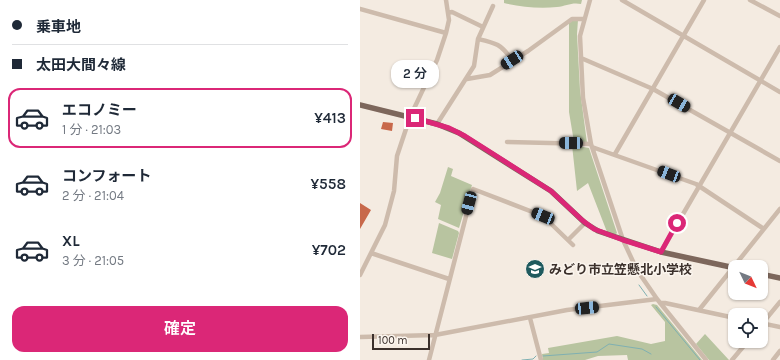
<!DOCTYPE html>
<html lang="ja">
<meta charset="utf-8">
<style>
:root{--surface:#fff;--page:#f6f6f7;--text:#1f2937;--muted:#747a83;--line:#e0e1e3;--accent:#db2777}
body{margin:0;font-family:Karla,"Noto Sans JP",sans-serif;background:var(--page);color:var(--text);height:100vh;display:flex;flex-direction:column;font-size:15px;white-space:nowrap}
*{box-sizing:border-box;margin:0}
p{font-size:13px;color:var(--muted)}
.icon{flex:none;width:22px;height:22px;fill:none;stroke:currentColor;stroke-width:2;stroke-linecap:round;stroke-linejoin:round}
.map{position:relative;flex:1;overflow:hidden}
.side{display:flex;flex-direction:column;background:var(--surface);width:360px}
.side>*{flex:none}
.hud{display:grid;align-content:center;height:88px;padding:0 12px;background:var(--surface)}
.needle{width:26px;rotate:133deg}
.fabs{position:absolute;left:368px;top:260px;display:grid;gap:8px}
.fabs a{display:grid;place-items:center;width:40px;height:40px;border-radius:8px;background:var(--surface);box-shadow:0 1px 3px #0004;font-size:20px}
.scale{position:absolute;left:12px;bottom:10px;width:58px;box-sizing:border-box;padding-left:4px;border:2px solid #3b302b;border-top:0;font-size:11px;line-height:14px;white-space:nowrap;color:#3b302b;-webkit-text-stroke:3px #fbf5ee;paint-order:stroke}
.end{position:absolute;width:18px;height:18px;margin:-9px;border:5px solid #db2777;background:#fff;box-shadow:0 0 0 2px #fff}
.from{border-radius:50%}
.bubble{position:absolute;height:28px;border-radius:12px;background:var(--surface);box-shadow:0 1px 3px #0004;font-size:13px;font-weight:600;line-height:28px;text-align:center}
.car{position:absolute;width:12px;height:24px;margin:-12px -6px;border-radius:5px;box-shadow:0 0 3px 1px #0007;background:linear-gradient(#222 24%,#8ab4d8 0 40%,#222 0 76%,#8ab4d8 0 86%,#222 0)}
.hud b{display:flex;align-items:center;gap:14px;height:38px;font-size:15px}
.hud b+b{border-top:1px solid var(--line)}
.hud i{width:10px;height:10px;background:var(--text)}
ul{padding:0;list-style:none}
li{display:flex;align-items:center;gap:12px;height:60px;margin:0 8px 6px;padding:0 4px;border:2px solid transparent;border-radius:12px}
li div{flex:1}
li b{display:block;font-size:15px}
li em{font-style:normal;font-weight:600}
li.on{border-color:var(--accent)}
li>.icon{width:36px;height:36px;stroke-width:1.5}
.primary-button{display:flex;gap:8px;margin-top:auto;padding:8px 12px}
.primary-button a{flex:1;height:46px;border-radius:12px;background:var(--accent);color:#fff;font-size:16px;font-weight:600;line-height:46px;text-align:center}
main{display:flex;flex:1;min-height:0}
.map>svg:first-child{display:block}
.green{fill:#b8c4a0}
.lines{fill:none;stroke-linecap:round;stroke-linejoin:round}
.stream{stroke:#7fb0b2;stroke-width:1}
.building{fill:#c8694b}
.minor{stroke:#cdbbac;stroke-width:4.5}
.major{stroke:#7d675c;stroke-width:5.5}
.route{stroke:#db2777;stroke-width:5}
.labels{text-anchor:middle;stroke-width:3;stroke-linejoin:round;paint-order:stroke}
.poi-label{font-size:13px;font-weight:bold;fill:#3b302b;stroke:#fbf5ee;text-anchor:start}
</style>
<main>
<section class="side">
<div class="hud">
<b><i class="from"></i>乗車地</b>
<b><i></i>太田大間々線</b>
</div>
<ul>
<li class="on"><svg class="icon" aria-label="car" viewBox="0 0 24 24"><path d="M5 17H2v-5l4-1 3-4h7l3 4 3 1v5h-3M9 17h6M6 11h13"/><circle cx="7" cy="17" r="2"/><circle cx="17" cy="17" r="2"/></svg><div><b>エコノミー</b><p>1 分 · 21:03</p></div><em>¥413</em></li>
<li><svg class="icon" aria-label="car" viewBox="0 0 24 24"><path d="M5 17H2v-5l4-1 3-4h7l3 4 3 1v5h-3M9 17h6M6 11h13"/><circle cx="7" cy="17" r="2"/><circle cx="17" cy="17" r="2"/></svg><div><b>コンフォート</b><p>2 分 · 21:04</p></div><em>¥558</em></li>
<li><svg class="icon" aria-label="car" viewBox="0 0 24 24"><path d="M5 17H2v-5l4-1 3-4h7l3 4 3 1v5h-3M9 17h6M6 11h13"/><circle cx="7" cy="17" r="2"/><circle cx="17" cy="17" r="2"/></svg><div><b>XL</b><p>3 分 · 21:05</p></div><em>¥702</em></li>
</ul>
<div class="primary-button"><a>確定</a></div>
</section>
<div class="map">
<svg width="420" height="360" viewBox="0 0 420 360">
<rect width="100%" height="100%" fill="#f4ebe1"/>
<!-- green -->
<path class="green" d="M144,0H222L221,4C212,2 206,6 197,7C180,9 160,7 144,3Z
M218,20L217,34L220,90L227,143L214,142L209,112V23L212,21Z
M212,145L229,148L257,233L255,235L247,232L228,183L217,191Z
M88,167L93,169L91,176L112,185L99,228L78,219L81,205L75,202L80,193Z
M79,223L98,231L99,233L92,259L72,253Z
M293,304L297,305L342,360H268L267,355L238,356L225,360H183L182,354L189,353L188,348L257,336L291,344L305,341V322L291,305Z
M345,334L369,360H349L336,344Z"/>
<g class="lines">
<!-- stream -->
<path class="stream" d="M279,285L287,296
M296,307L340,360
M183,356L237,352L249,344L282,349L291,354
M162,360L173,359L176,356"/>
</g>
<!-- building -->
<path class="building" d="M23,122L33,123L32,131L21,129Z
M0,203L11,210L0,229Z"/>
<g class="lines">
<!-- minor -->
<path class="minor" d="M230,0L220,36L223,98L231,144L263,240L277,270L297,299L346,360
M262,0L420,92
M390,0L420,16
M0,9L86,33
M88,13L92,12L123,27
M118,39C136,43 141,44 152,60
M221,58L293,89L420,161
M107,79L130,75L168,51L212,19H224
M77,124L114,66L118,39L133,6
M147,142L231,144
M232,147L336,184L404,229
M255,154L344,0
M208,240L225,223
M301,252L420,47
M11,253L89,279
M0,275L25,225L34,191L37,156L50,117L77,60L86,33L89,20L86,0
M300,303H305L375,318
M339,310L420,209
M170,318L181,360
M401,323L420,327
M401,325L420,302
M0,337L75,335L207,310L297,299
M69,360L113,189L183,216L213,245
M372,360L388,341
M413,360L420,351"/>
<!-- major -->
<path class="major" d="M0,105L77,124L99,133L191,191L225,223L238,231L301,252L375,268
M401,274L420,278"/>
</g>
<g class="lines">
<!-- route -->
<path class="route" d="M55,118L89,128L105,136L191,191L222,220L234,229L263,240L301,252L317,223"/>
</g>
<!-- icons -->
<defs>
<symbol id="school-disc" viewBox="-11 -11 22 22"><circle r="9.5" fill="#1f5a5e" stroke="#fbf5ee"/><path d="M0-5L7-2L0 1L-7-2ZM-4 1L0 2.5L4 1V4Q0 6-4 4Z" fill="#fff"/></symbol>
</defs>
<g fill-rule="evenodd">
<use href="#school-disc" x="164" y="258" width="22" height="22"/>
</g>
<g class="labels">
<!-- poi labels -->
<g class="poi-label">
<text x="189" y="274">みどり市立笠懸北小学校</text>
</g>
</g>
</svg>
<div class="fabs">
<a><svg class="needle" viewBox="-14 -14 28 28"><path d="M0-13l5 13h-10z" fill="#e53935"/><path d="M0 13l5-13h-10z" fill="#747a83"/></svg></a>
<a><svg class="icon" aria-label="locate" viewBox="0 0 24 24"><circle cx="12" cy="12" r="6"/><path d="M12 2v4M12 18v4M2 12h4M18 12h4"/></svg></a>
</div>
<div class="scale">100 m</div>
<i class="end from" style="left:317px;top:223px"></i>
<i class="end" style="left:55px;top:118px"></i>
<div class="bubble" style="left:31px;top:60px;width:48px">2 分</div>
<i class="car" style="left:152px;top:60px;rotate:237deg"></i>
<i class="car" style="left:319px;top:103px;rotate:120deg"></i>
<i class="car" style="left:211px;top:143px;rotate:271deg"></i>
<i class="car" style="left:309px;top:174px;rotate:291deg"></i>
<i class="car" style="left:109px;top:203px;rotate:195deg"></i>
<i class="car" style="left:183px;top:216px;rotate:292deg"></i>
<i class="car" style="left:227px;top:308px;rotate:84deg"></i>
</div>
</main>
